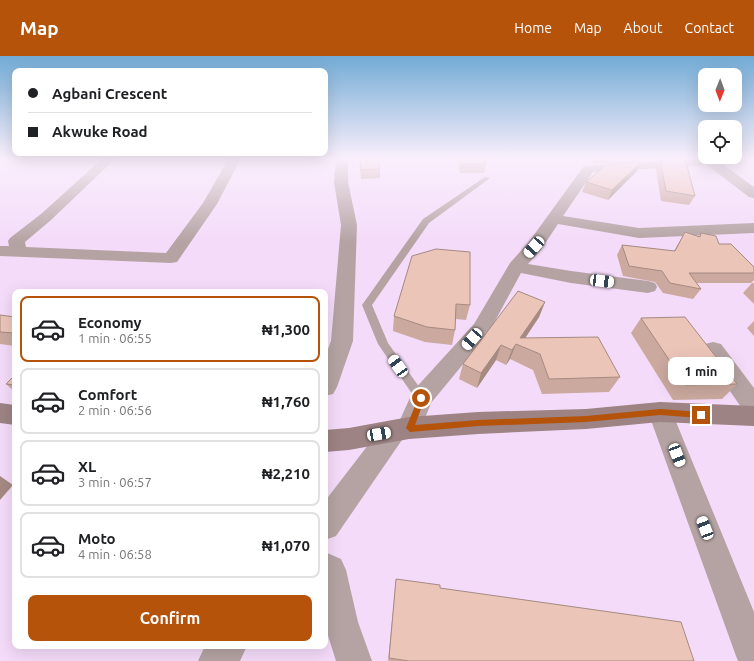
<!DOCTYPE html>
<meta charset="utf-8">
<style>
:root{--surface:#fff;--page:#f2f2f2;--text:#202124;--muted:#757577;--line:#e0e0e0;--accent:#b45309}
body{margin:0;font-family:Ubuntu,sans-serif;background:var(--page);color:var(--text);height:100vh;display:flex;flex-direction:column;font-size:15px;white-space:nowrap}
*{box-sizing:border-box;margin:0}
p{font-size:13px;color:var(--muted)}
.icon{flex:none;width:22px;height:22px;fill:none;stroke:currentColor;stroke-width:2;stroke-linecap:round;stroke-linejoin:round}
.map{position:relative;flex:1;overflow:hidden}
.side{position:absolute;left:12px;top:233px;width:316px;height:360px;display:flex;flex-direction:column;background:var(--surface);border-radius:8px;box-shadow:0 4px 16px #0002}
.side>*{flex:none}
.hud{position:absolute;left:12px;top:12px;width:316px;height:88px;border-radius:8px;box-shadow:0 4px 16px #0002;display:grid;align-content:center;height:88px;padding:0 16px;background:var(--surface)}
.needle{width:26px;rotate:181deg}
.tools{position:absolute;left:698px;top:12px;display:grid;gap:8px}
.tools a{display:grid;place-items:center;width:44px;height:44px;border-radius:8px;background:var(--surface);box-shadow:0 4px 16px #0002;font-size:20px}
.end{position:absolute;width:18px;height:18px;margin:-9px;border:5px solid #b45309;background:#fff;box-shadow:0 0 0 2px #fff}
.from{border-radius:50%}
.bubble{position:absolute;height:28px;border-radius:8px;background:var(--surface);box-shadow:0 4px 16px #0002;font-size:13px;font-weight:700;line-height:28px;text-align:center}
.car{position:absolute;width:12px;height:24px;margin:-12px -6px;border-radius:5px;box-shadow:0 0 3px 1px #0007;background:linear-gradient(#fff 24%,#345 0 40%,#fff 0 76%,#345 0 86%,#fff 0)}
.hud b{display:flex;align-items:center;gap:14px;height:38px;font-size:15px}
.hud b+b{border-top:1px solid var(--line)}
.hud i{width:10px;height:10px;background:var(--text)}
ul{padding:7px 0 0;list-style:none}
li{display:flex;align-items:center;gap:12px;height:66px;margin:0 8px 6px;padding:0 8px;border:2px solid var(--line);border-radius:8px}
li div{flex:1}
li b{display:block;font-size:15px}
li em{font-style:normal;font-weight:700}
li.selected{border-color:var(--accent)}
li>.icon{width:36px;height:36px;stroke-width:1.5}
.button{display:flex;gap:8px;margin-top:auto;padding:8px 16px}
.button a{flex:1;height:46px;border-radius:8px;background:var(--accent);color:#fff;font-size:16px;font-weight:700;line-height:46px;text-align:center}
header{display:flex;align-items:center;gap:24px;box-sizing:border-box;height:56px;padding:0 20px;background:var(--accent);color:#fff}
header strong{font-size:19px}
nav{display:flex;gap:22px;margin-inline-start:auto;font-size:14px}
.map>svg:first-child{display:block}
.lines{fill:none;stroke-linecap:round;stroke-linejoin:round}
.lane{fill:#b5a3a3;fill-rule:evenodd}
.street{fill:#b5a3a3;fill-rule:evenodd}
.secondary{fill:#9d8383;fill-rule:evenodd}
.wall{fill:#cba99f}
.shaded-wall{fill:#a58a82}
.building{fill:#ecc5b9;stroke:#a58a82}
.route{fill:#b45309}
</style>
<header>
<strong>Map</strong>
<nav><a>Home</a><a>Map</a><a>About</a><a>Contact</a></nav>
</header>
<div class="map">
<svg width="754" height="605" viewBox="0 0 754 605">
<rect width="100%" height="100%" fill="#f4dbf9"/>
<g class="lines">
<!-- lane -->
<path class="lane" d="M485,121L490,122L429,167L372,249L388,287L427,342L425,345L421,347L417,345L378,288L362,249L423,163Z"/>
<!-- street -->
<path class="street" d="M103,102H116L51,164L25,186L26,191L166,197L203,147L229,102H241L217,148L177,206L171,207L0,200V190H9L8,185L10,182L41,158Z
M336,102H348V126L357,169L353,285L337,331L333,338L325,340V301L331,285L341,169L334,126Z
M709,102H737L735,105L721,107L754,131V142L749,141L707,109L593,116L563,160L639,172L754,167V177L639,182L558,168L540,195L528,208L571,215L648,225L655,227L657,231L655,235L648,237L571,227L521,217L488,278L431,347L418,380L409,383L404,381L336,480L325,484V445L385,367L394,364L399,366L413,335L474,268L510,207L528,187L584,110Z
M713,286L721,288L754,332V360L745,357L702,294L705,288Z
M660,346L669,349L672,356L754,556V605H738L736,600L648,356L651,349Z
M325,496L341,503L346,514L358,566L372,605H336L325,570Z
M205,590H247L240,605H198Z"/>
<!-- secondary -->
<path class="secondary" d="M660,346L754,350V370L660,366L586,373L478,378L409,383L349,394L325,396V374L349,372L409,361L478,356L586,353Z
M0,347L15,349V369L0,367Z"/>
</g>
<!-- wall -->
<path class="wall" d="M359,102H378L380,113V122L361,123Z
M457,102H484L486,108L484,117H460Z
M589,102H650L647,104L595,108Z
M660,104L695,140L689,149L661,145L656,114Z
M637,115L608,144L582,136L586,126Z
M685,176L699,181L701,177L719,188L754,211V224L751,227H696L701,233L693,243L663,237L655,226L623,220L617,199L622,189L674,195Z
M470,196V249L466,264L456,263L455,274L452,289L425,286L393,275L394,260Z
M752,227H754V248L743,237Z
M545,246L539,261L525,282L620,321L609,336L542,338L533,314L510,303L506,309L496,304L477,332L459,323L463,308Z
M0,259L15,261V290L0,288Z
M641,262L737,328L722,343L673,344L631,277Z
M754,265V280L747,272Z
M15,319V336L6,328Z
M396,523L440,532L694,605H388Z"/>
<!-- shaded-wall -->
<path class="shaded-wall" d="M655,102H679L654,104Z
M641,106L637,115L608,144L612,134Z
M545,246L539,261L520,290V282Z
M516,288L510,303L506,309L512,294Z
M501,289L496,304L477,332L481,317Z
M0,420L13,429L0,444Z"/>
<!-- building -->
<path class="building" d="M360,102H378L380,113L361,114Z
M460,102H484L486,108H462Z
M682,103L686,106L695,140L666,135L660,104Z
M641,106L612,134L586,126L607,108Z
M685,176L700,181L701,177L716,180L719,188H731L754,211V217H689L701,233L670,227L662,215L629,210L622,189L675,195Z
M436,193L470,196V249L456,248L455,274L427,271L394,260L412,200Z
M518,235L545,246L520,282L598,281L620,321L549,323L540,298L516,288L512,294L501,289L481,317L463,308Z
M0,259L15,261V277L0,276Z
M685,261L737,328L686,329L641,262Z
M15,319V329L6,328Z
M396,523L440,529V532L681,566L694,605H409L389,602Z"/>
<!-- sky -->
<linearGradient id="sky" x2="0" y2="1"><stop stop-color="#72abd5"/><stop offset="0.55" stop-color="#faeffc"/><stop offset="1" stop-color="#faeffc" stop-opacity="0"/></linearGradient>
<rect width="754" height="186" fill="url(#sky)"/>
<!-- route -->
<path class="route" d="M419,340H421L425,342L415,369L478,364L586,360L660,353L701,356L704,359L701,362L660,359L586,366L478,370L410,376L406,372Z"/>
</svg>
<div class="tools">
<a><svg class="needle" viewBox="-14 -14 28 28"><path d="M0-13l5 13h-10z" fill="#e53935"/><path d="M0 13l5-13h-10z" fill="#757577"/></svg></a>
<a><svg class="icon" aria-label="locate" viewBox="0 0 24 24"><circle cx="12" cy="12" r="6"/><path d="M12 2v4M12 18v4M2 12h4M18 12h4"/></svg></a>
</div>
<i class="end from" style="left:421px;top:342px"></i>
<i class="end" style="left:701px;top:359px"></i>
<div class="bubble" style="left:668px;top:301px;width:66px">1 min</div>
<i class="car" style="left:534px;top:191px;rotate:222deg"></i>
<i class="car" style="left:602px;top:225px;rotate:97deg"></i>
<i class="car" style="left:472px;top:283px;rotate:221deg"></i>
<i class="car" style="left:398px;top:310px;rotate:325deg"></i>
<i class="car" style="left:379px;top:378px;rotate:80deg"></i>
<i class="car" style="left:677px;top:399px;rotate:159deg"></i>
<i class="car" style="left:705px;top:472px;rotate:339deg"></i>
<div class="hud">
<b><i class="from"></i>Agbani Crescent</b>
<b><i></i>Akwuke Road</b>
</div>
<section class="side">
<ul>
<li class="selected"><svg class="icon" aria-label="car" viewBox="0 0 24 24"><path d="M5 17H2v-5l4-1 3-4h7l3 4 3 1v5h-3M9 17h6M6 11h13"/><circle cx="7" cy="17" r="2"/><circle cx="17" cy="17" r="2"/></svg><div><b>Economy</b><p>1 min · 06:55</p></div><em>₦1,300</em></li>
<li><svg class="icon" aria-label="car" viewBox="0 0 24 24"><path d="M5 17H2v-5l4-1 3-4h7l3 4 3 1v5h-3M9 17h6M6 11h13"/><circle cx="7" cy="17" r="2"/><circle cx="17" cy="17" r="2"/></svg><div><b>Comfort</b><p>2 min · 06:56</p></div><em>₦1,760</em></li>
<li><svg class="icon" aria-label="car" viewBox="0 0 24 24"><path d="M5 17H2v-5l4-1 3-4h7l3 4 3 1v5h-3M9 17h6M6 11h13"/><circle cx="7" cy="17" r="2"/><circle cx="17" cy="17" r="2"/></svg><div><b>XL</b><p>3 min · 06:57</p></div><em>₦2,210</em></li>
<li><svg class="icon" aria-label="car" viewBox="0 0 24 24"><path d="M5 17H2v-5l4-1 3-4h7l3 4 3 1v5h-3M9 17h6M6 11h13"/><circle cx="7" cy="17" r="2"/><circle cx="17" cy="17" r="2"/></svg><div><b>Moto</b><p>4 min · 06:58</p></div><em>₦1,070</em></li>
</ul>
<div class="button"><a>Confirm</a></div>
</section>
</div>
